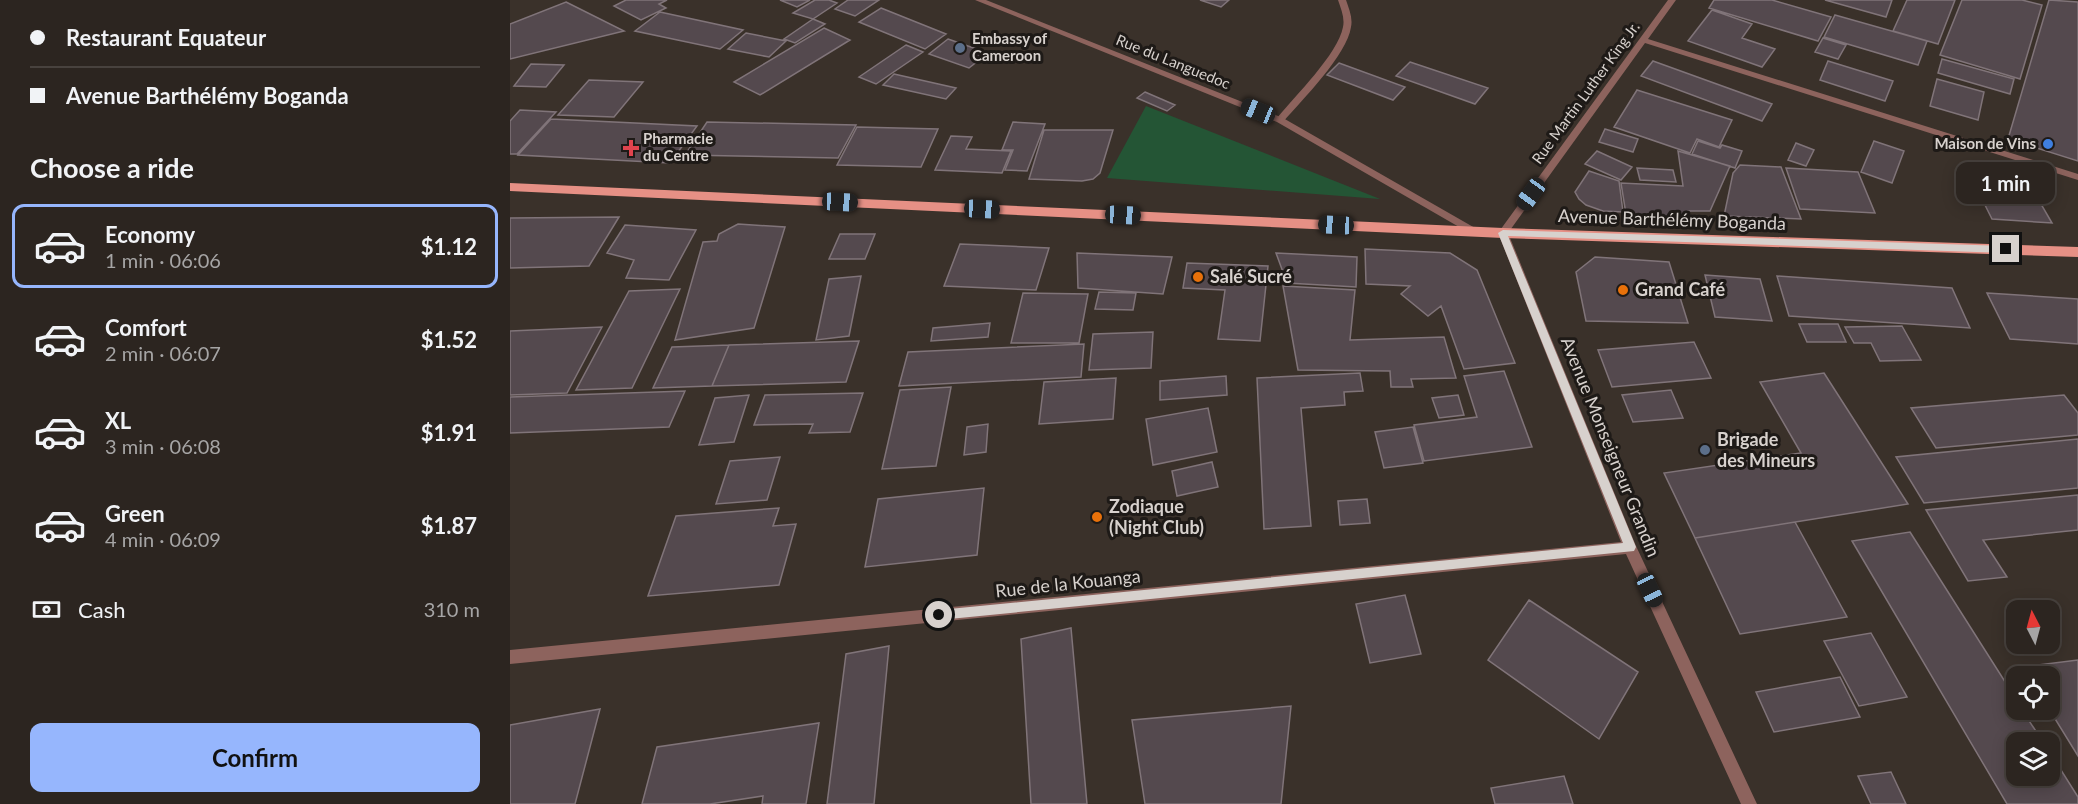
<!DOCTYPE html>
<meta charset="utf-8">
<style>
:root{--surface:#2c2520;--page:#38312d;--text:#f1f3f6;--muted:#a6a5a5;--line:#48423e;--accent:#96b6fd}
body{margin:0;font-family:Lato,sans-serif;background:var(--page);color:var(--text);height:100vh;display:flex;flex-direction:column;font-size:22px;white-space:nowrap}
*{box-sizing:border-box;margin:0}
p{font-size:20px;color:var(--muted)}
.icon{flex:none;width:33px;height:33px;fill:none;stroke:currentColor;stroke-width:2;stroke-linecap:round;stroke-linejoin:round}
.map{position:relative;flex:1;overflow:hidden}
.drawer{display:flex;flex-direction:column;background:var(--surface);width:510px}
.drawer>*{flex:none}
.banner{display:grid;align-content:center;height:132px;padding:0 30px;background:var(--surface)}
.needle{width:39px;rotate:354deg}
.buttons{position:absolute;left:1496px;top:600px;display:grid;gap:12px}
.buttons a{display:grid;place-items:center;width:54px;height:54px;border-radius:12px;background:var(--surface);box-shadow:0 3px 15px #0003,0 0 0 2px var(--line);font-size:30px}
.end{position:absolute;width:27px;height:27px;margin:-14px;border:8px solid #d7d1cd;background:#111;box-shadow:0 0 0 3px #111}
.from{border-radius:50%}
.bubble{position:absolute;height:42px;border-radius:12px;background:var(--surface);box-shadow:0 3px 15px #0003,0 0 0 2px var(--line);font-size:20px;font-weight:700;line-height:42px;text-align:center}
.car{position:absolute;width:18px;height:36px;margin:-18px -9px;border-radius:8px;box-shadow:0 0 4px 2px #0007;background:linear-gradient(#222 24%,#8ab4d8 0 40%,#222 0 76%,#8ab4d8 0 86%,#222 0)}
.banner b{display:flex;align-items:center;gap:21px;height:57px;font-size:22px}
.banner b+b{border-top:2px solid var(--line)}
.banner i{width:15px;height:15px;background:var(--text)}
ul{padding:0;list-style:none}
li{display:flex;align-items:center;gap:18px;height:84px;margin:0 12px 9px;padding:0 18px;border:3px solid transparent;border-radius:12px}
li div{flex:1}
li b{display:block;font-size:22px}
li em{font-style:normal;font-weight:700}
li.on{border-color:var(--accent)}
li>.icon{width:54px;height:54px;stroke-width:1.5}
h2{padding:0 30px;font-size:27px;line-height:72px}
.pay{display:flex;align-items:center;gap:15px;height:66px;padding:0 30px;font-size:22px}
.pay p{margin-inline-start:auto}
.cta{display:flex;gap:12px;margin-top:auto;padding:12px 30px}
.cta a{flex:1;height:69px;border-radius:12px;background:var(--accent);color:#111;font-size:24px;font-weight:700;line-height:69px;text-align:center}
main{display:flex;flex:1;min-height:0}
.map>svg:first-child{display:block}
.green{fill:#245535}
.building{fill:#54494e;stroke:#807479;stroke-width:1.5}
.lines{fill:none;stroke-linecap:round;stroke-linejoin:round}
.minor{fill:#8d635d;fill-rule:evenodd}
.tertiary{fill:#8d635d;fill-rule:evenodd}
.primary{fill:#e69085;fill-rule:evenodd}
.route{fill:#d7d1cd}
.service-dot{fill:#5c6f8a;stroke:#1e1a17;stroke-width:2}
.shop-dot{fill:#3f7fe0;stroke:#1e1a17;stroke-width:2}
.health-dot{fill:#e0444e;stroke:#1e1a17;stroke-width:2}
.food-dot{fill:#e8710a;stroke:#1e1a17;stroke-width:2}
.labels{text-anchor:middle;stroke-width:6;stroke-linejoin:round;paint-order:stroke}
.far-poi-label{font-size:15px;font-weight:bold;fill:#d7d1cd;stroke:#1e1a17;text-anchor:start}
.far-street-label{font-size:15px;fill:#d7d1cd;stroke:#1e1a17}
.street-label{font-size:18px;fill:#d7d1cd;stroke:#1e1a17}
.poi-label{font-size:18px;font-weight:bold;fill:#d7d1cd;stroke:#1e1a17;text-anchor:start}
</style>
<main>
<section class="drawer">
<div class="banner">
<b><i class="from"></i>Restaurant Equateur</b>
<b><i></i>Avenue Barthélémy Boganda</b>
</div>
<h2>Choose a ride</h2>
<ul>
<li class="on"><svg class="icon" aria-label="car" viewBox="0 0 24 24"><path d="M5 17H2v-5l4-1 3-4h7l3 4 3 1v5h-3M9 17h6M6 11h13"/><circle cx="7" cy="17" r="2"/><circle cx="17" cy="17" r="2"/></svg><div><b>Economy</b><p>1 min · 06:06</p></div><em>$1.12</em></li>
<li><svg class="icon" aria-label="car" viewBox="0 0 24 24"><path d="M5 17H2v-5l4-1 3-4h7l3 4 3 1v5h-3M9 17h6M6 11h13"/><circle cx="7" cy="17" r="2"/><circle cx="17" cy="17" r="2"/></svg><div><b>Comfort</b><p>2 min · 06:07</p></div><em>$1.52</em></li>
<li><svg class="icon" aria-label="car" viewBox="0 0 24 24"><path d="M5 17H2v-5l4-1 3-4h7l3 4 3 1v5h-3M9 17h6M6 11h13"/><circle cx="7" cy="17" r="2"/><circle cx="17" cy="17" r="2"/></svg><div><b>XL</b><p>3 min · 06:08</p></div><em>$1.91</em></li>
<li><svg class="icon" aria-label="car" viewBox="0 0 24 24"><path d="M5 17H2v-5l4-1 3-4h7l3 4 3 1v5h-3M9 17h6M6 11h13"/><circle cx="7" cy="17" r="2"/><circle cx="17" cy="17" r="2"/></svg><div><b>Green</b><p>4 min · 06:09</p></div><em>$1.87</em></li>
</ul>
<div class="pay"><svg class="icon" aria-label="cash" viewBox="0 0 24 24"><path d="M3 7h18v10H3z"/><circle cx="12" cy="12" r="2"/></svg>Cash<p>310 m</p></div>
<div class="cta"><a>Confirm</a></div>
</section>
<div class="map">
<svg width="1568" height="804" viewBox="0 0 1568 804">
<rect width="100%" height="100%" fill="#3a312a"/>
<!-- green -->
<path class="green" d="M636,106L870,199L597,178Z"/>
<!-- building -->
<path class="building" d="M116,0H157L149,4L156,8L131,20L104,6Z
M270,0H300L287,7Z
M305,0H319L327,3L303,19L283,13Z
M338,0H369L345,16L325,9Z
M690,0H719L711,7Z
M1204,0H1262L1321,17L1308,41L1199,8Z
M1315,0H1382L1376,17Z
M1397,0H1445L1428,44L1383,31Z
M1452,0H1512L1532,5L1510,79L1430,55Z
M1539,0L1568,2V161L1498,139Z
M56,2L114,31L0,59V24Z
M371,8L436,34L415,49L349,22Z
M1202,10L1242,24L1232,38L1265,49L1252,67L1178,41Z
M150,12L233,30L210,49L125,31Z
M1325,15L1417,41L1408,65L1314,37Z
M303,19L315,24L285,43L274,39Z
M314,28L340,40L250,95L224,82Z
M236,33L276,41L259,57L218,49Z
M1313,38L1336,45L1328,59L1305,52Z
M438,39L478,53L459,68L419,54Z
M396,45L413,52L366,84L349,77Z
M1432,59L1504,79L1500,94L1428,73Z
M1143,61L1262,104L1252,121L1131,76Z
M1318,61L1383,81L1375,101L1310,80Z
M900,62L978,88L965,104L886,76Z
M829,63L895,87L883,100L817,75Z
M21,64L54,65L36,87L4,86Z
M384,74L446,88L436,99L373,85Z
M1427,79L1474,92L1468,120L1420,106Z
M79,80L133,82L104,117L48,115Z
M1127,90L1222,120L1209,147L1187,139L1180,153L1104,127Z
M635,92L665,105L657,111L627,98Z
M10,110L46,112L7,154H0V121Z
M41,119L187,126L160,163L8,155Z
M197,122L346,125L328,158L175,155Z
M503,122L535,124L517,171L495,170L503,150H492Z
M347,127L428,129L411,167L327,165Z
M1095,129L1128,139L1123,152L1089,142Z
M534,130H603L590,173L583,179L572,181L519,179Z
M441,136L462,137L456,149L501,151L492,173L425,170Z
M1188,141L1210,148L1212,145L1232,151L1225,168L1182,154Z
M1364,141L1394,151L1382,183L1351,172Z
M1286,143L1304,150L1296,166L1278,160Z
M1087,151L1122,167L1111,180L1075,164Z
M1168,151L1220,166L1200,211H1178L1180,217L1116,214L1111,183L1173,186Z
M1230,165L1271,167L1291,219L1214,216L1223,173Z
M1127,168L1163,170L1166,182L1130,180Z
M1276,168L1348,172L1365,213L1290,209Z
M1079,171L1109,181L1113,212L1093,211L1076,205L1069,199L1065,192Z
M1463,181L1520,185L1542,223L1482,219Z
M109,217L79,266L0,268V218Z
M228,224L275,227L244,328L165,340L193,242L207,241L209,234Z
M115,225L186,230L159,280L116,278L124,260L97,253Z
M330,234H365L355,259H319Z
M450,244L539,248L526,290L434,286Z
M855,249L940,253L967,270L1005,363L954,369L931,306L918,316L891,294L900,286L856,284Z
M567,253L662,257L653,294L568,288Z
M766,253L847,257L846,287L777,283Z
M1085,257L1159,262L1178,323L1076,321L1066,272Z
M677,263L758,266L750,341L708,339L715,290L673,288Z
M1195,275L1250,279L1262,321L1205,317Z
M351,276L339,336L306,340L319,279Z
M1267,276L1442,288L1460,328L1279,316Z
M773,286L845,290L840,340L934,337L946,378L901,379L903,387H881L880,371L788,370Z
M170,289L122,388L66,390L119,291Z
M589,292L626,293L623,310L585,309Z
M513,293L578,294L569,343H501Z
M1477,293L1568,299V344L1500,339Z
M480,323L478,337L421,341L423,328Z
M1289,324H1328L1336,342H1297Z
M1392,326L1411,360L1370,361L1361,343H1344L1335,327Z
M92,327L57,393L0,395V331Z
M643,332L641,368L579,370L583,334Z
M349,341L336,382L202,386L219,345Z
M1184,342L1201,378L1102,387L1088,350Z
M574,344L571,377L389,386L398,352Z
M219,345L202,386L143,388L162,347Z
M994,371L1022,447L914,461L904,425L967,417L954,376Z
M850,373L853,391L834,392L835,405L791,408L801,526L754,529L747,378Z
M1314,373L1398,504L1185,538L1154,473L1291,453L1250,382Z
M716,376L717,395L650,400V381Z
M606,378L603,419L529,424L534,382Z
M441,387L426,466L372,469L390,390Z
M1161,390L1173,418L1123,422L1112,395Z
M175,391L159,427L0,433V397Z
M353,393L340,432L299,433L303,424L244,425L255,395Z
M239,395L224,442L189,445L205,398Z
M948,395L954,415L929,418L922,398Z
M1554,395L1568,413V435L1426,448L1401,408Z
M698,408L707,452L643,465L636,419Z
M478,424L476,452L454,455L457,427Z
M903,427L913,463L874,468L865,432Z
M1568,439V488L1414,503L1386,457Z
M270,457L257,500L206,504L220,461Z
M702,462L708,487L667,496L662,471Z
M474,488L467,555L355,567L368,499Z
M1568,495V530L1473,540L1497,577L1458,581L1416,510Z
M857,499L860,523L830,525L828,501Z
M269,508L263,526L286,524L269,585L138,596L166,516Z
M1285,522L1337,617L1230,634L1185,538Z
M1400,532L1506,699V710H1512L1533,742H1506V776H1539V751L1568,797V804H1497L1342,541Z
M895,595L911,654L860,663L846,604Z
M1019,600L1128,672L1089,739L978,660Z
M561,628L577,804H521L511,639Z
M1361,633L1397,697L1349,706L1314,641Z
M379,646L364,804H317L336,654Z
M1568,660V756L1539,709V676H1519L1513,667Z
M1330,677L1350,717L1264,732L1246,692Z
M781,706L771,804H635L622,720Z
M90,709L65,804H0V725Z
M309,723L296,804H252L253,796L200,804H132L147,747Z
M1381,772L1396,804H1361L1348,776Z
M1054,776L1063,804H985L981,788Z"/>
<g class="lines">
<!-- minor -->
<path class="minor" d="M828,0H836C839,9 843,18 841,27C837,55 792,100 773,122H767V118C785,96 828,54 833,27C835,18 831,9 828,0Z
M1158,0H1166L1138,39L1568,174V180L1135,43L998,233L1126,546L1247,804H1231L1116,554L0,664V650L1111,542L988,233Z"/>
<!-- tertiary -->
<path class="tertiary" d="M465,0H476L773,118L972,232L971,235H963L767,122Z"/>
<!-- primary -->
<path class="primary" d="M0,183L993,228L1568,247V257L993,238L0,191Z"/>
</g>
<!-- route -->
<path class="route" d="M993,230L1496,246L1500,249L1496,253L998,236L1126,547L1124,551L429,620L425,619V611L429,610L1113,543L988,233Z"/>
<!-- markers -->
<g class="service-dot">
<circle cx="450" cy="48" r="6"/>
<circle cx="1195" cy="450" r="6"/>
</g>
<circle class="shop-dot" cx="1538" cy="144" r="6"/>
<path class="health-dot" d="M118 139h6v6h6v6h-6v6h-6v-6h-6v-6h6z"/>
<g class="food-dot">
<circle cx="688" cy="277" r="6"/>
<circle cx="1113" cy="290" r="6"/>
<circle cx="587" cy="517" r="6"/>
</g>
<g class="labels">
<!-- far-poi labels -->
<g class="far-poi-label">
<text x="462" y="44">Embassy of<tspan x="462" dy="17">Cameroon</tspan></text>
<text x="133" y="144">Pharmacie<tspan x="133" dy="17">du Centre</tspan></text>
<text x="1526" y="149" text-anchor="end">Maison de Vins</text>
</g>
<!-- far-street labels -->
<g class="far-street-label">
<text transform="translate(663 62) rotate(22)" y="5">Rue du Languedoc</text>
<text transform="translate(1076 93) rotate(-54)" y="5">Rue Martin Luther King Jr.</text>
</g>
<!-- street labels -->
<g class="street-label">
<text transform="translate(1162 220) rotate(2)" y="6">Avenue Barthélémy Boganda</text>
<text transform="translate(1100 447) rotate(68)" y="6">Avenue Monseigneur Grandin</text>
<text transform="translate(558 584) rotate(-6)" y="6">Rue de la Kouanga</text>
</g>
<!-- poi labels -->
<g class="poi-label">
<text x="700" y="283">Salé Sucré</text>
<text x="1125" y="296">Grand Café</text>
<text x="1207" y="446">Brigade<tspan x="1207" dy="21">des Mineurs</tspan></text>
<text x="599" y="513">Zodiaque<tspan x="599" dy="21">(Night Club)</tspan></text>
</g>
</g>
</svg>
<div class="buttons">
<a><svg class="needle" viewBox="-14 -14 28 28"><path d="M0-13l5 13h-10z" fill="#e53935"/><path d="M0 13l5-13h-10z" fill="#a6a5a5"/></svg></a>
<a><svg class="icon" aria-label="locate" viewBox="0 0 24 24"><circle cx="12" cy="12" r="6"/><path d="M12 2v4M12 18v4M2 12h4M18 12h4"/></svg></a>
<a><svg class="icon" aria-label="layers" viewBox="0 0 24 24"><path d="M12 4l9 5-9 5-9-5zM3 14l9 5 9-5"/></svg></a>
</div>
<i class="end from" style="left:429px;top:615px"></i>
<i class="end" style="left:1496px;top:249px"></i>
<div class="bubble" style="left:1446px;top:162px;width:99px">1 min</div>
<i class="car" style="left:748px;top:111px;rotate:292deg"></i>
<i class="car" style="left:1021px;top:194px;rotate:216deg"></i>
<i class="car" style="left:330px;top:202px;rotate:93deg"></i>
<i class="car" style="left:472px;top:209px;rotate:93deg"></i>
<i class="car" style="left:613px;top:215px;rotate:93deg"></i>
<i class="car" style="left:826px;top:225px;rotate:273deg"></i>
<i class="car" style="left:1140px;top:590px;rotate:155deg"></i>
</div>
</main>
